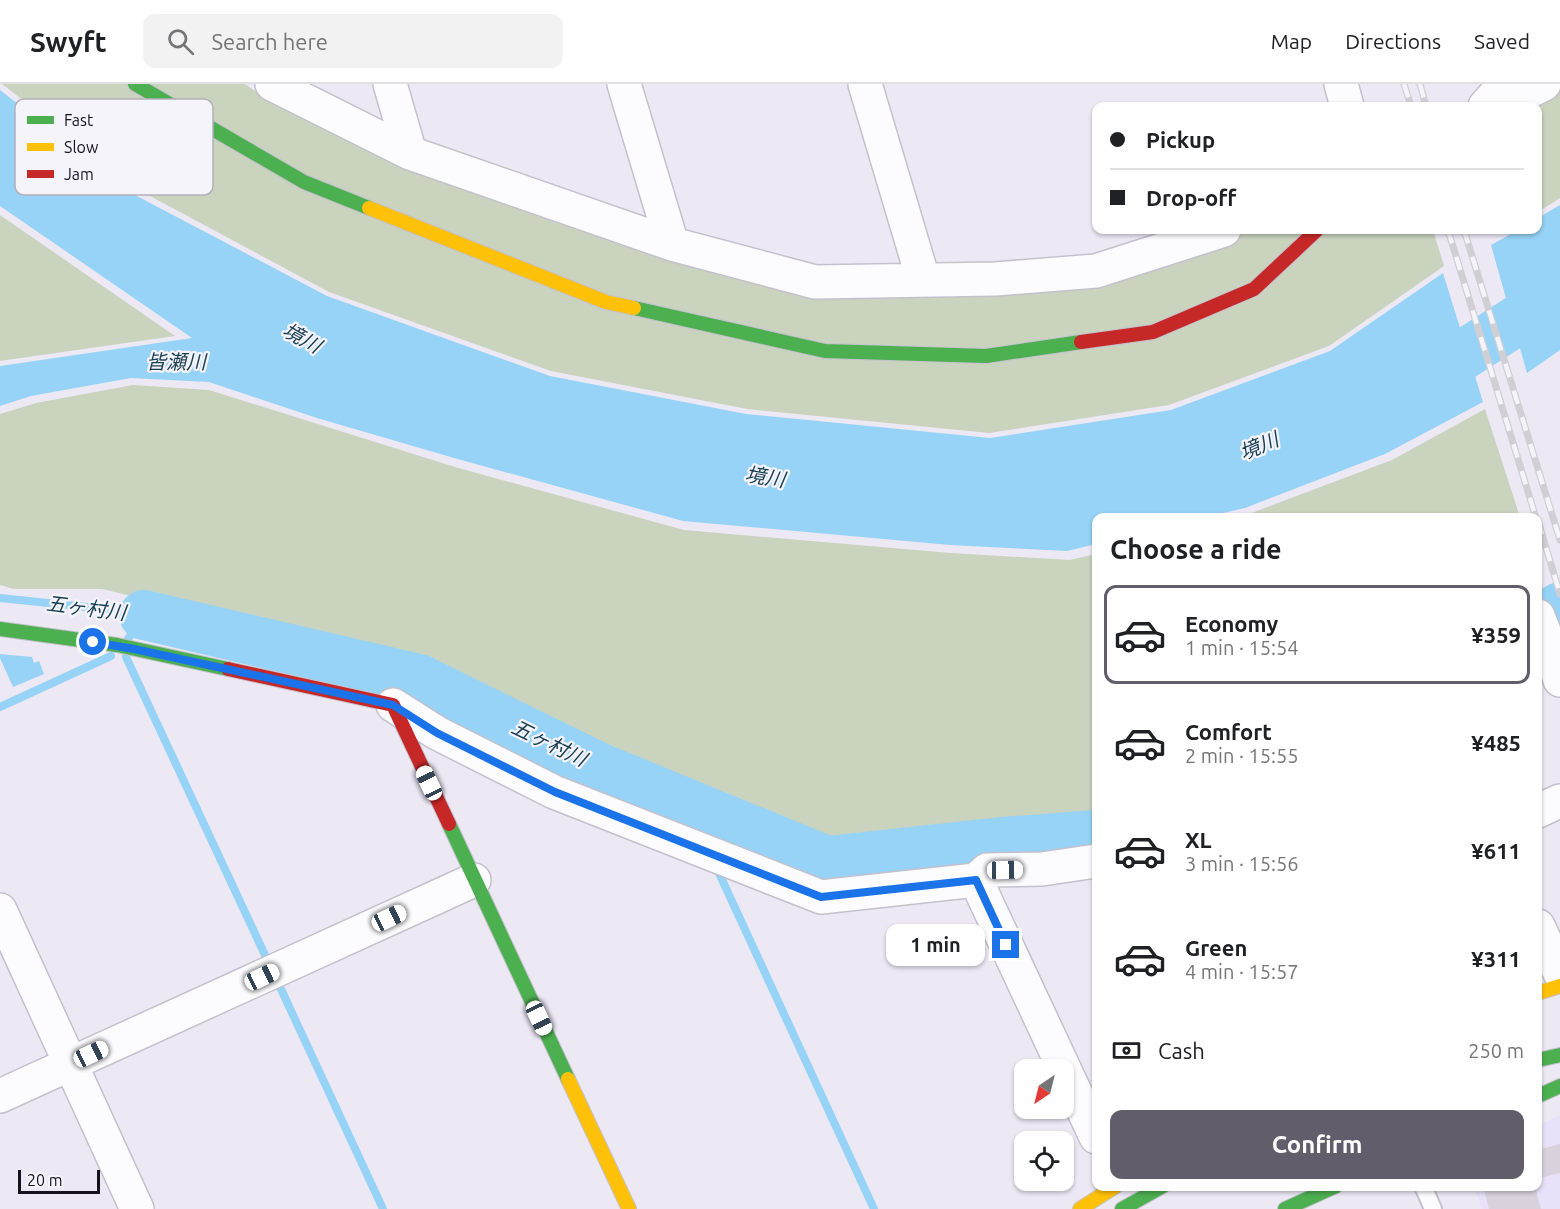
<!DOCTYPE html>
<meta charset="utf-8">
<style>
:root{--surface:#fff;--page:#f2f2f2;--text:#202124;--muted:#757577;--line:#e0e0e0;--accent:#615d6a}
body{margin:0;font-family:Ubuntu,"Noto Sans JP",sans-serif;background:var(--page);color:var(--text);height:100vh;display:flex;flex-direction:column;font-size:22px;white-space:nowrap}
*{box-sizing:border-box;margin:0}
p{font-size:20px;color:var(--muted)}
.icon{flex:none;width:33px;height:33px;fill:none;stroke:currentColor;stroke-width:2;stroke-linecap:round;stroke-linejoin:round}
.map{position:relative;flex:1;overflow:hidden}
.side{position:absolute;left:1092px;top:429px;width:450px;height:678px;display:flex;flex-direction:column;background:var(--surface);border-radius:12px;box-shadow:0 2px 4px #0004}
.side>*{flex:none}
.banner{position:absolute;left:1092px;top:18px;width:450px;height:132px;border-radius:12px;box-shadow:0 2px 4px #0004;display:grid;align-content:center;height:132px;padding:0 18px;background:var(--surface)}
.needle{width:39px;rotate:215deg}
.buttons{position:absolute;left:1014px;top:975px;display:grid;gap:12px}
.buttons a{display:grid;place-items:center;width:60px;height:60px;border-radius:12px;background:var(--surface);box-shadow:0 2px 4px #0004;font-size:30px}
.scale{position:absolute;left:18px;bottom:15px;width:82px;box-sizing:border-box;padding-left:6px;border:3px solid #16121f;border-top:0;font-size:16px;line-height:21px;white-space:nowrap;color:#16121f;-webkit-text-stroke:4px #f6f4fb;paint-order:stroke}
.end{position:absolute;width:27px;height:27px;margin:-14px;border:8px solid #1a73e8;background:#fff;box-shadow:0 0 0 3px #fff}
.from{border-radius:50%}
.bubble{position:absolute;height:42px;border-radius:12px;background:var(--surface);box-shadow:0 2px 4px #0004;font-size:20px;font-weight:700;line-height:42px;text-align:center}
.car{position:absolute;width:18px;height:36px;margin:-18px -9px;border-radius:8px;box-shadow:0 0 4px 2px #0007;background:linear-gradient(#fff 24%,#345 0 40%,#fff 0 76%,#345 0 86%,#fff 0)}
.banner b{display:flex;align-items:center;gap:21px;height:57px;font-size:22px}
.banner b+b{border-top:2px solid var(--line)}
.banner i{width:15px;height:15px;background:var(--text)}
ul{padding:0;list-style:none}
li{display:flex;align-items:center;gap:18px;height:99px;margin:0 12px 9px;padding:0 6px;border:3px solid transparent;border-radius:12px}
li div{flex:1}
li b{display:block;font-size:22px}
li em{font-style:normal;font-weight:700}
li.current{border-color:var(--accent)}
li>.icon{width:54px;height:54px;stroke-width:1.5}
h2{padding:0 18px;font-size:27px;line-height:72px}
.pay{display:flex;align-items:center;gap:15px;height:66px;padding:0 18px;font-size:22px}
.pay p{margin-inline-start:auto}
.primary-button{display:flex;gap:12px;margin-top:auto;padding:12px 18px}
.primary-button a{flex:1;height:69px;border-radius:12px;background:var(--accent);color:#fff;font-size:24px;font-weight:700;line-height:69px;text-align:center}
header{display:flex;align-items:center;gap:36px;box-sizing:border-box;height:84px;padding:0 30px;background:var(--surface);border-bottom:2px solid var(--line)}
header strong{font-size:28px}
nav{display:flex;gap:33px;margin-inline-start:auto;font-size:21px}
.search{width:420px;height:54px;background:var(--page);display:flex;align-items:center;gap:15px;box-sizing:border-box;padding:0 21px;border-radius:12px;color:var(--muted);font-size:22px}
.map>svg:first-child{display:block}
.built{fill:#e8e1f9}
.green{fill:#cad3be}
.water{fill:#96d3f6}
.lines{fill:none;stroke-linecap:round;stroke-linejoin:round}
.stream{stroke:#96d3f6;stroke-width:8}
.river{stroke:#96d3f6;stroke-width:50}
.building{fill:#d9d2dc}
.lane-casing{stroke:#c4c1cd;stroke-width:20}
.street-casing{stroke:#c4c1cd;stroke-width:36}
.fast-casing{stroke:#c4c1cd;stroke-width:16}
.slow-casing{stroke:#c4c1cd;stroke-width:16}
.jam-casing{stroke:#c4c1cd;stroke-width:16}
.lane{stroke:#fcfcfe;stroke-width:16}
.street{stroke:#fcfcfe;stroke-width:33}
.fast{stroke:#4caf50;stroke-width:14}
.slow{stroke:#ffc107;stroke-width:14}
.jam{stroke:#c62828;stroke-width:14}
.rail-casing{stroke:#d0cfd3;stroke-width:7}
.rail{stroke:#f6f4fb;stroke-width:4.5;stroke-dasharray:14;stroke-linecap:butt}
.route{stroke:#1a73e8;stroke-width:8}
.labels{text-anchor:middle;stroke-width:4.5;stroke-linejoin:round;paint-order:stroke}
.water-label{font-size:20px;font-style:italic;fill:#183f52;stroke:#f6f4fb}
.key{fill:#f6f4fb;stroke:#b3b0b9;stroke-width:1.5}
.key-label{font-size:16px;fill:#16121f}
</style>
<header>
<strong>Swyft</strong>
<div class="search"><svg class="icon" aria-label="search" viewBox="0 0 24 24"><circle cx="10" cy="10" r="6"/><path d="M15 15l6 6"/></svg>Search here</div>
<nav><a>Map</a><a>Directions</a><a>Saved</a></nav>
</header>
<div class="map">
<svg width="1560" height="1125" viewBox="0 0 1560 1125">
<rect width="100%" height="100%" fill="#ece9f5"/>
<!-- built -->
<path class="built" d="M1560,1031V1125H1483L1473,1103L1538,1102V1041Z"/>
<!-- green -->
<path class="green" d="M2,0H245L262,12L813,204L1223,158L1250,146H1433L1444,182L1329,262L1169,321L989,349L747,325L551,287L329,208L137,105Z
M1560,0V114L1538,128V22H1512Z
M0,131L175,252L0,277Z
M133,301L209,306L455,383L684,446L951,469L1070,476L1096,470V739L829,764L601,675L424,582L102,505H14L0,501V330L36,319Z
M1485,325L1520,433H1241L1392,376Z"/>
<!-- water -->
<path class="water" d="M0,6L133,110L327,212L550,292L746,330L990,354L1171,326L1330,267L1443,189L1483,318L1385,370L1245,424L1206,433L1096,434V460L1067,467L950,461L683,437L454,374L317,334L209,298L131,294L31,312L0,322V282L192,254L0,122Z
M1560,121V266L1527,289L1491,161L1518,146H1538V134Z
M0,570L32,573L34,579L39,577L44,590L13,603L0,574Z"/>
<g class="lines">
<!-- stream -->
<path class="stream" d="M0,514L115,526L144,531L128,555
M126,573L265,871
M0,623L111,572
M727,759L739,741
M718,787L874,1125
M280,903L383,1125"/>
<!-- river -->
<path class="river" d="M1407,298L1452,278L1560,209
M144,531L419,595L600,684L827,777L1002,758L1096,751
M1538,538L1560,523"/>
</g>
<!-- building -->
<path class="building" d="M1560,1060V1089L1540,1094L1538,1085V1066Z
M1483,1102H1535L1541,1125H1489Z"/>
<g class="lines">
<defs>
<path id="lane" d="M1423,1102L1433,1125"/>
<path id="street" d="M272,0L410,69L672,160L815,198L995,195L1096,187L1224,146
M390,0L410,69
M624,0L672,160
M865,0L923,195
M1341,0L1347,22
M1485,22L1494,12L1524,10L1544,0
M1538,532L1552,568L1560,596
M393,621L437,649L554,708L821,813L976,796
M1538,727L1560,717
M1096,777L1042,785L987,786L976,796L1096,1053
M0,826L137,1125
M1538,842L1560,889
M0,1012L474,796"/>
<path id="fast" d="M135,0L304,98L369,124
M634,224L825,267L986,272L1081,258
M0,545L117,561L228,585
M449,740L568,995
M1538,976L1560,971
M1538,1012L1560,1002
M1122,1125L1163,1102
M1285,1125L1336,1102"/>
<path id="slow" d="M369,124L606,218L634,224
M1538,909L1560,902
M568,995L629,1125
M1080,1125L1116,1102"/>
<path id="jam" d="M1081,258L1153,248L1254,205L1317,146
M228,585L393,621L449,740"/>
</defs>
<!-- lane casing -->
<use href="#lane" class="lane-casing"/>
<!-- street casing -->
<use href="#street" class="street-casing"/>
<!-- fast casing -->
<use href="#fast" class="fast-casing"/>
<!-- slow casing -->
<use href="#slow" class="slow-casing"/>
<!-- jam casing -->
<use href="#jam" class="jam-casing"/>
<!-- lane -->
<use href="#lane" class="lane"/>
<!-- street -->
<use href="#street" class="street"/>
<!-- fast -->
<use href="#fast" class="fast"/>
<!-- slow -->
<use href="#slow" class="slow"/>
<!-- jam -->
<use href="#jam" class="jam"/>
<defs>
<path id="rail" d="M1404,0L1411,22
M1420,0L1426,22
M1448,146L1536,434
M1464,146L1560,456
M1538,437L1560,510"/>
</defs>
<!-- rail casing -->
<use href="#rail" class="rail-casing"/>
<!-- rail -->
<use href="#rail" class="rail"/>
</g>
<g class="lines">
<!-- route -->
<path class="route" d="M93,558L134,565L393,621L437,649L555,708L821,813L976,796L1006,861"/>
</g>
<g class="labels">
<!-- water labels -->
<g class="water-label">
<text transform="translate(302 254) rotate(29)" y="7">境川</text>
<text x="176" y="285">皆瀬川</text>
<text transform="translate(1259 362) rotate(-23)" y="7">境川</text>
<text transform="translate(765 393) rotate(9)" y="7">境川</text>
<text transform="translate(86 524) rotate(7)" y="7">五ヶ村川</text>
<text transform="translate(549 659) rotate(26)" y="7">五ヶ村川</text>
</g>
</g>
<!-- legend -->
<rect x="15" y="15" width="198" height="96" rx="9" class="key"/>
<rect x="27" y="32" width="27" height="8" fill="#4caf50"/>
<rect x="27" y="59" width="27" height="8" fill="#ffc107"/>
<rect x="27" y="86" width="27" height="8" fill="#c62828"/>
<g class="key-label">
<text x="64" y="42">Fast</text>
<text x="64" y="69">Slow</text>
<text x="64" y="96">Jam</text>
</g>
</svg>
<div class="buttons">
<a><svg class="needle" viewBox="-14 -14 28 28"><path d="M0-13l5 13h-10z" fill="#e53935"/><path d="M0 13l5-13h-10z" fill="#757577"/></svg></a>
<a><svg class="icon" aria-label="locate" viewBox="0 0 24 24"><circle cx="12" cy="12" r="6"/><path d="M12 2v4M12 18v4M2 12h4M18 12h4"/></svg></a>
</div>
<div class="scale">20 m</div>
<i class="end from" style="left:93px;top:558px"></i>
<i class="end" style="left:1006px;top:861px"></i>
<div class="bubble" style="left:886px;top:840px;width:99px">1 min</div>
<i class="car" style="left:429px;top:699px;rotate:335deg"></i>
<i class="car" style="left:1005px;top:786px;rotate:89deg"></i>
<i class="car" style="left:389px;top:834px;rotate:65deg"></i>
<i class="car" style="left:262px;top:893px;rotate:65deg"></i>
<i class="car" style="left:539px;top:934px;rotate:155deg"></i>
<i class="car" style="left:91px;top:970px;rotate:65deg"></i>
<div class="banner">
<b><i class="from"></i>Pickup</b>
<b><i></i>Drop-off</b>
</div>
<section class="side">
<h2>Choose a ride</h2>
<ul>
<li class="current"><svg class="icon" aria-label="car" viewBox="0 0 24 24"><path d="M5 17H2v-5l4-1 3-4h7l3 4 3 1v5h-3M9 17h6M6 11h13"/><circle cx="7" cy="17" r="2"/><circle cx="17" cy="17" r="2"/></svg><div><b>Economy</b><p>1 min · 15:54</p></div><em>¥359</em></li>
<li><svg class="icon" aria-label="car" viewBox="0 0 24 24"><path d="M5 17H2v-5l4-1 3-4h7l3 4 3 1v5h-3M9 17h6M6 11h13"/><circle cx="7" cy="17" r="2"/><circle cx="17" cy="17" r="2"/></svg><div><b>Comfort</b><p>2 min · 15:55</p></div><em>¥485</em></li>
<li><svg class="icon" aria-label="car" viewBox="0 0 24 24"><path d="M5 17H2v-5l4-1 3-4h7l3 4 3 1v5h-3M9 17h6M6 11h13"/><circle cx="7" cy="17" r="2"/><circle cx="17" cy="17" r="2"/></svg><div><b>XL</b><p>3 min · 15:56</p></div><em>¥611</em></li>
<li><svg class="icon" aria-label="car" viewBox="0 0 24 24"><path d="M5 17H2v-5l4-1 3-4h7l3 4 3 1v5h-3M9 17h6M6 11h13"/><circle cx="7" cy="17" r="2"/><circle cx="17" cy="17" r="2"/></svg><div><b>Green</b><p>4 min · 15:57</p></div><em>¥311</em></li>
</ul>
<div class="pay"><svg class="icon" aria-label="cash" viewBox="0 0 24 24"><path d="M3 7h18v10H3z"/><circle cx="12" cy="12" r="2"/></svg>Cash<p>250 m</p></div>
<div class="primary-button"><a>Confirm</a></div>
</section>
</div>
